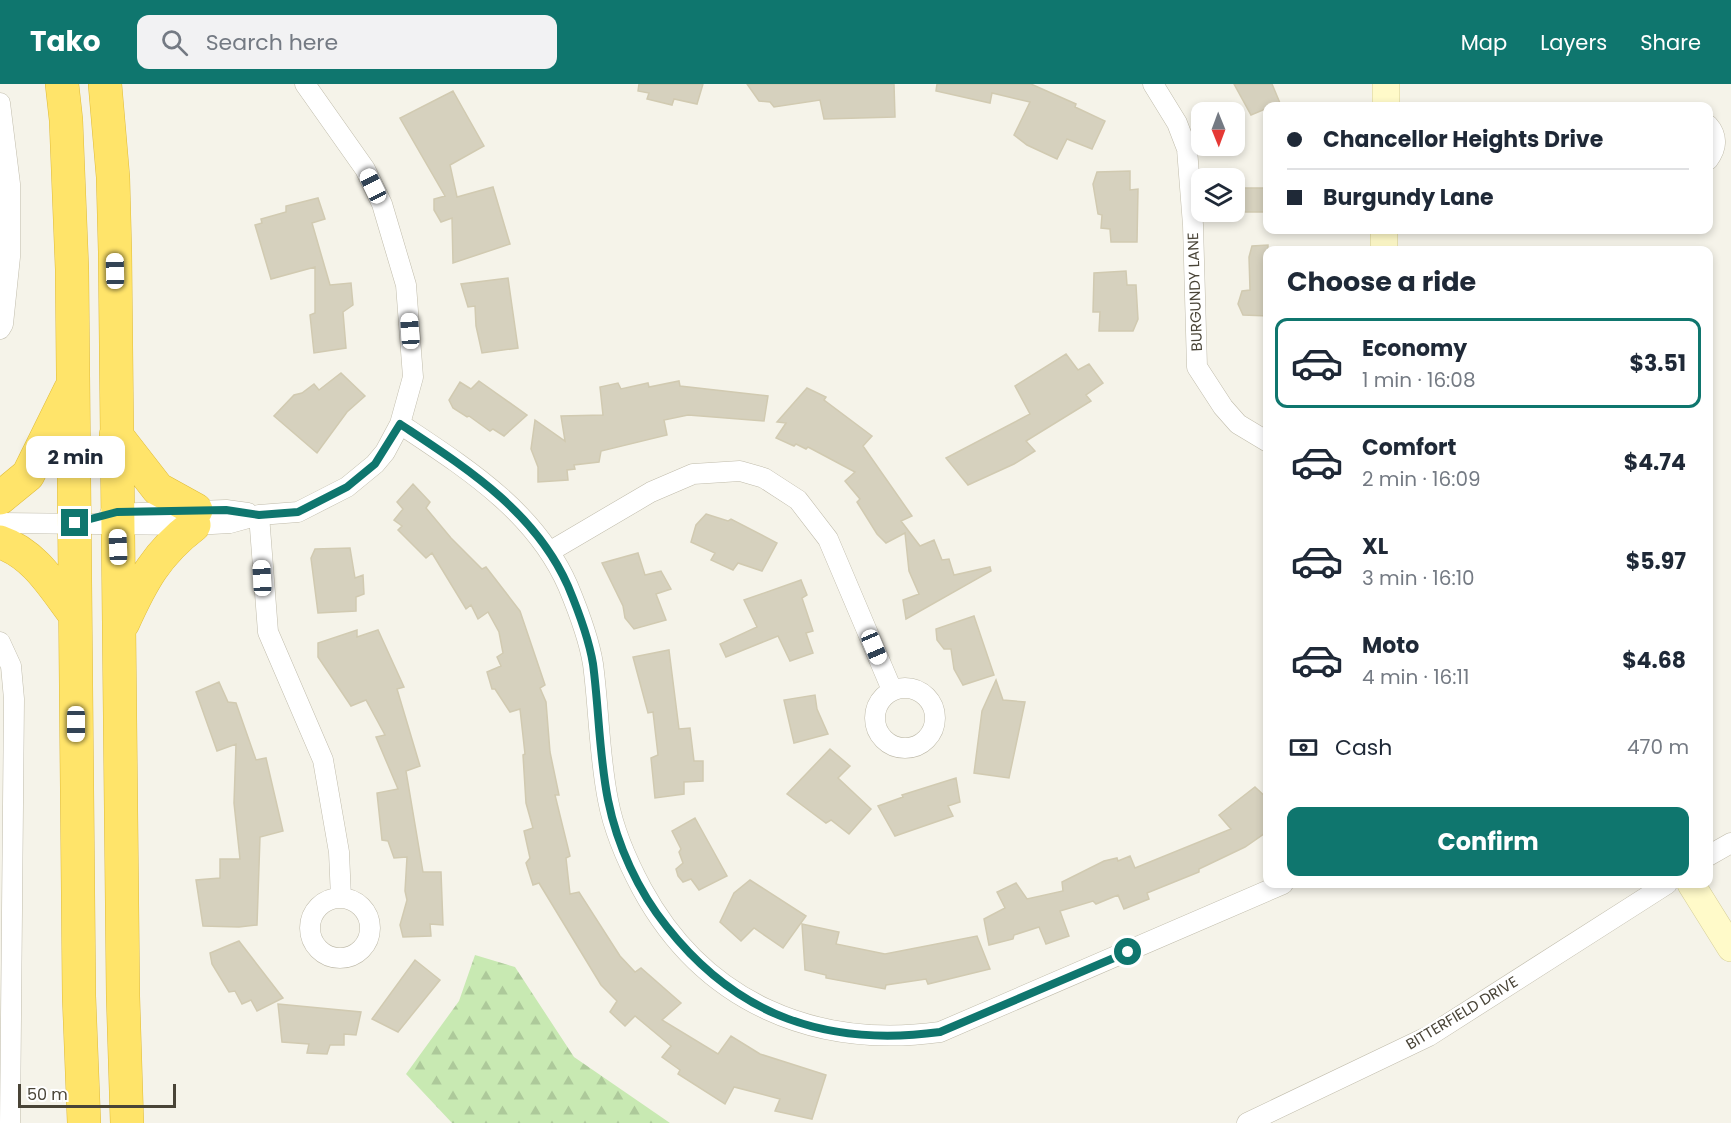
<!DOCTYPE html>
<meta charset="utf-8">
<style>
:root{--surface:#fff;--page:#f2f2f3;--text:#1f2937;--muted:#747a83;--line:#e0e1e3;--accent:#0f766e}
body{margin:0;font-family:Poppins,sans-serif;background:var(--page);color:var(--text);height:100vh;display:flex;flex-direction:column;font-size:22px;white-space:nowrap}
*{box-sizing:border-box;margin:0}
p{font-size:20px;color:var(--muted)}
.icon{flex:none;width:33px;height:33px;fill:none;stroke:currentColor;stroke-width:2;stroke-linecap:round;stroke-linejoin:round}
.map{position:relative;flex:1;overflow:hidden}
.side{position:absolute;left:1263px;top:162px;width:450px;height:642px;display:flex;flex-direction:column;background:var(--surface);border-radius:12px;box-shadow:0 3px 9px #0003}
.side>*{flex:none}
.hud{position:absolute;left:1263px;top:18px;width:450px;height:132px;border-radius:12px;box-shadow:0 3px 9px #0003;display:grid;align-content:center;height:132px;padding:0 24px;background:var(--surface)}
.needle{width:39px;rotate:179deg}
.buttons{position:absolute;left:1191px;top:18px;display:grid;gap:12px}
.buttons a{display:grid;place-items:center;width:54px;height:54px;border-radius:12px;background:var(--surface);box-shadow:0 3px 9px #0003;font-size:30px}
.scale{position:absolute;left:18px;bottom:15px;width:158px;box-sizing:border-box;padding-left:6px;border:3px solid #494437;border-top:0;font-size:16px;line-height:21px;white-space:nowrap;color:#494437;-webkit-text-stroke:4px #fff;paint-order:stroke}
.end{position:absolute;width:27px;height:27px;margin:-14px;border:8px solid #0f766e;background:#fff;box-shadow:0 0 0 3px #fff}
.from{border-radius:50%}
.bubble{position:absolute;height:42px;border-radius:12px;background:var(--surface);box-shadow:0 3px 9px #0003;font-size:20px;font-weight:700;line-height:42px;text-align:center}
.car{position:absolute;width:18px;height:36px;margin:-18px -9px;border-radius:8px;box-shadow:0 0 4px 2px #0007;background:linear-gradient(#fff 24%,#345 0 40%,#fff 0 76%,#345 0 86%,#fff 0)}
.hud b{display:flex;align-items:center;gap:21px;height:57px;font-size:22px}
.hud b+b{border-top:2px solid var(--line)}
.hud i{width:15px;height:15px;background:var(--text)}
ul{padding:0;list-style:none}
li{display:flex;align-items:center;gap:18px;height:90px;margin:0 12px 9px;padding:0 12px;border:3px solid transparent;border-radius:12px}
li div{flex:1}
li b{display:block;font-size:22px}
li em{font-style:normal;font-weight:700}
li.current{border-color:var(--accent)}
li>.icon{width:54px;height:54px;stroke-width:1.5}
h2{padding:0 24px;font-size:27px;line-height:72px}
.pay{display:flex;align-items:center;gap:15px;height:66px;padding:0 24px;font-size:22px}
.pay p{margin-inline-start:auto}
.primary-button{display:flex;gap:12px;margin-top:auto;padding:12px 24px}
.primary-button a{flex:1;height:69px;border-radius:12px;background:var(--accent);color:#fff;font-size:24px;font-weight:700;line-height:69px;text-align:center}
header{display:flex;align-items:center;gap:36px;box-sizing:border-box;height:84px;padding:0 30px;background:var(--accent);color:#fff}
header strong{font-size:28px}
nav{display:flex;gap:33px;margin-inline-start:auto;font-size:21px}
.search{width:420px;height:54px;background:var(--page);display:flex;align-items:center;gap:15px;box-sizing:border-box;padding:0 21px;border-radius:12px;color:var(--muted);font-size:22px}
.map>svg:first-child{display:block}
.forest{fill:url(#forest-firs)}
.building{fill:#d6d1be;stroke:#d1cab1;stroke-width:1.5}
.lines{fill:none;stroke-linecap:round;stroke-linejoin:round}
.street-casing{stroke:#c0bcab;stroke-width:21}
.secondary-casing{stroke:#d5ce99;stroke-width:28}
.highway-casing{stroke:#dfbb39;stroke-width:34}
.street{stroke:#fff;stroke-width:20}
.secondary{stroke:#fffac9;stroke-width:27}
.highway{stroke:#ffe46a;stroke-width:33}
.route{stroke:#0f766e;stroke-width:8}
.labels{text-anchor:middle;stroke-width:5;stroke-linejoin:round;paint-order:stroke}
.street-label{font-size:15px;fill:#494437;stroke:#fff}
</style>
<header>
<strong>Tako</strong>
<div class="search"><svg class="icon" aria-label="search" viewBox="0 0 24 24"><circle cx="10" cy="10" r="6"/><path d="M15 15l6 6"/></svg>Search here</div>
<nav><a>Map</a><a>Layers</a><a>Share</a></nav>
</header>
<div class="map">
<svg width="1731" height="1039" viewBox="0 0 1731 1039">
<defs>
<pattern id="forest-firs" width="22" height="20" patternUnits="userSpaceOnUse" patternTransform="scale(1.5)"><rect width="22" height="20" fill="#c8e9b2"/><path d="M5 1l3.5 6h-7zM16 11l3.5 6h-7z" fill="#adc99a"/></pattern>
</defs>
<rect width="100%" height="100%" fill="#f5f3e9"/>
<!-- forest -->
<path class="forest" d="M475,871L515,883L574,973L670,1039H452L406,990L459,917Z"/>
<!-- building -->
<path class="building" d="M639,0H703L697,20L674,15L672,21L647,15L649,9L638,7Z
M747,0H894L895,33L824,35L820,16L774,23L770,18L759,17Z
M937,0H1031L1076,20L1075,23L1105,37L1092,65L1067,55L1057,75L1027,61L1014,51L1030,18L992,9L990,19L936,7Z
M1234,0H1272L1280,19L1251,31Z
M453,7L484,62L450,81L457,113L493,103L510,160L453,179L452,134L441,138L434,126V115L445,112L400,34Z
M1130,87V106L1138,105L1137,158H1111L1110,145L1101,144L1102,131L1098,130L1093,100L1097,88Z
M1244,104H1268V128H1245L1238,117Z
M318,114L325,135L312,139L330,201L351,199L353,221L343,228L346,264L314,269L310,231L315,229V183L271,195L255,141L262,139L261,135L286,128V122Z
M1268,161V232L1243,231L1238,220L1242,207L1250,206L1249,173L1252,162Z
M1126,187L1127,201H1136L1138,235L1133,247H1099L1100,228H1093L1094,189Z
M508,194L518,264L482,269L476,242L475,222L468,223L461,200Z
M1066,270L1078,286L1089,280L1103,299L1086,311L1091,317L1026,357L1035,367L1014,380L968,401L946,374L1030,330L1015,302Z
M341,289L365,312L347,328L317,369L274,332L294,311L302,309L314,300L319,306Z
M479,297L527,331L504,352L493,345L490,347L469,332L467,333L453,324L449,316L460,298L471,305Z
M679,297L680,302L768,312L764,337L688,331L664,336L667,351L601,367L599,378L574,381L575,385L567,386L568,396L538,398V383L531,365L535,336L565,357L561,332L603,331L600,303L618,299L621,305L648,299L649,303Z
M807,304L826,313L824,316L872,352L863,362L912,432L901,437L920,462L934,456L942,476L949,475L954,491L990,483L991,487L906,535L903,516L919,510L909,487L905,449L886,459L877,450L857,418L860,415L845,397L855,388L808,363L806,365L796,360L794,362L776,354L786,339L777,338Z
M413,400L430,418L426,424L451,454L482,485L486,483L520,527L545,601L540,604L546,618L550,668L559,711H555L570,772L566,774L570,810L579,808L620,872L635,888L641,884L681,919L662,936L718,970L731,952L760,970L826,991L812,1035L775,1027L780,1015L734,1003L725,1020L678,990L680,986L662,973L671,962L635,932L625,942L610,928L617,917L601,901L539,799L533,801L526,779L530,774L524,747L533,744L526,719L523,671L525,670L520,625L510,628L495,605H492L487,588L501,582L497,573L503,569L499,548L488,528L478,535L471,521L466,525L432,469L426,474L398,446L402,442L394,436L403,425L397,418Z
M706,430L728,437L731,435L777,459L762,487L738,479L733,486L711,476L715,469L691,458L696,441Z
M350,464L355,494L363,491L364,510L356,513V527L318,529L311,474L315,465Z
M638,469L645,491L661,487L671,505L656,510L666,536L634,545L625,534L623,522L602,479Z
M801,496L807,511L802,514L813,547L806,549L813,569L790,577L778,552L726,573L720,560L757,543L744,516Z
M974,532L994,591L963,601L954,585L951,565H944L937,556L936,545Z
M357,546V553L378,546L404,603L397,605L420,682L406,687L423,788H441L443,841L430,840L431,852L403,853L400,841L407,816L405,807L407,773L394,774L388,757L382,756L377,709L398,705L376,653L385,651L366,616L351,622L318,573V559Z
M669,566L679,645L690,644L694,677H703V697L684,698V710L655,714L651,674L658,671L653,628L648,629L633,573Z
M996,596L1003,616L1025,618L1009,694L974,689L982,627Z
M219,598L228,618L236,619L256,676L266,674L283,747L260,753L257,841L239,843L203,842L196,796L220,794V775H240L234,719L236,660L217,667L196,608Z
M815,611L817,625L828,650L794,659L784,616Z
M830,665L850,682L838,694L871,725L849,750L831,736L826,739L787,710Z
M956,694L960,718L948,722L953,732L895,752L878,722L903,713L902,711Z
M1255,703L1268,715V747L1245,763L1199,785V788L1147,809L1149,815L1124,825L1118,811L1096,820L1093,817L1060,827L1069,852L1046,860L1039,843L1014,851L1013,855L989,861L984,835L1005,824L997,808L1016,799L1027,815L1063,807L1062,798L1104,777L1117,774L1118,777L1130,772L1135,784L1231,745L1219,731Z
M695,734L727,792L699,806L691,795L683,798L678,792L676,785L683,779L679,768L681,765L672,747Z
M750,796L806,832L783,864L754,844L741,857L720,838L734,809Z
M802,840L839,848L836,860L885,870L977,852L990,885L928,900L926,895L886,901L885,905L826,894V891L805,886Z
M239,857L283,914L257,927L251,916L242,920L235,907L229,908L212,880L210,869Z
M415,876L440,896L398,948L372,935Z
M278,920L361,928L356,951L344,950V961H330L327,970L307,969L309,960L282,958Z"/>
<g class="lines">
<defs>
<path id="street" d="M1153,0L1177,39L1187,65L1193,141L1197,283L1223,323L1238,340L1268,358
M0,19L10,100V173L3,240L0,245
M1708,41C1718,52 1717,64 1708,76
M400,340C466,384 535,427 568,502C578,526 589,555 593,580C599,625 599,671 608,716C614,748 627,777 642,805C704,919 815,965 940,948L1283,800
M110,430L226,426L248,429
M259,431L268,548L323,676L339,768L341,814
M0,439L194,441L230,439L259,431L298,428L347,403L375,380L385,368L400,340L413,293L406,201L382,120L365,85L305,0
M549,468L651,408L693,390L740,387L764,394L798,416L828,455L892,606
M0,558L11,582L14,615L10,1039
M875 634a30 30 0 1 1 60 0a30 30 0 1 1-60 0Z
M1708,772L1731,759
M310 844a30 30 0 1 1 60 0a30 30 0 1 1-60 0Z
M1247,1039L1429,952L1667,800"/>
<path id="secondary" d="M1386,22V0
M1384,166V146
M1691,800L1731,864"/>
<path id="highway" d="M62,0L66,36L72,185L79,912L84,1039
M105,0L113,93L115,168L123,912L127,1039
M116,351L158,405L196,426
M0,414L28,391L70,306
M0,458C35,470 53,502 75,531
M123,539C142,497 157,469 194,441"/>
</defs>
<!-- street casing -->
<use href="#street" class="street-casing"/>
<!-- secondary casing -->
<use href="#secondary" class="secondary-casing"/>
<!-- highway casing -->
<use href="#highway" class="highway-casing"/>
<!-- street -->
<use href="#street" class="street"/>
<!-- secondary -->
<use href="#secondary" class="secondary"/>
<!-- highway -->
<use href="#highway" class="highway"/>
</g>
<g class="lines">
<!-- route -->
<path class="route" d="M75,439L117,428L226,426L259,431L298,428L347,403L375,380L400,340C466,384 535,427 568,502C578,526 589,555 593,580C599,625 599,671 608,716C617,761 638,807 667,843C738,933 828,963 940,948L1128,868"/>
</g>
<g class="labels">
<!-- street labels -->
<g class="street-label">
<text transform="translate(1195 208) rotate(-92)" y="5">BURGUNDY LANE</text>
<text transform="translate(1462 929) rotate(-31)" y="5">BITTERFIELD DRIVE</text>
</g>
</g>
</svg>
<div class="buttons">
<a><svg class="needle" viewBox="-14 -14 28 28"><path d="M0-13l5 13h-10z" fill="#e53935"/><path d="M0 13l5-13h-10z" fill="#747a83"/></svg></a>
<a><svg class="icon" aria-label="layers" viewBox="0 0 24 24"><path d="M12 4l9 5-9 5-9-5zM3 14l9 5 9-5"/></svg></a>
</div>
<div class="scale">50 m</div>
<i class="end from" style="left:1128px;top:868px"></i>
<i class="end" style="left:75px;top:439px"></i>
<div class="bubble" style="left:26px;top:352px;width:99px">2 min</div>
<i class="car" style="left:373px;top:102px;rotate:334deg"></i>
<i class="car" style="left:115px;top:187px;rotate:359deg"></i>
<i class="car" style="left:410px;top:247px;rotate:356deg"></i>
<i class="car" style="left:118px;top:463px;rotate:358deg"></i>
<i class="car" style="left:262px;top:494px;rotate:357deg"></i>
<i class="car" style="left:874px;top:563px;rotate:157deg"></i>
<i class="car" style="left:76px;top:640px;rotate:180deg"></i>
<div class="hud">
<b><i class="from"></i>Chancellor Heights Drive</b>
<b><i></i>Burgundy Lane</b>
</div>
<section class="side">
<h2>Choose a ride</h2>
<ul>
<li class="current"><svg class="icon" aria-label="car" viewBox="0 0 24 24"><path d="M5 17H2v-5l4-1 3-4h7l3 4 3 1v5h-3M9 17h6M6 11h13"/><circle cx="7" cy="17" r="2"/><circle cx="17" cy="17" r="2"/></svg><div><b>Economy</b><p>1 min · 16:08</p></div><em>$3.51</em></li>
<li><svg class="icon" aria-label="car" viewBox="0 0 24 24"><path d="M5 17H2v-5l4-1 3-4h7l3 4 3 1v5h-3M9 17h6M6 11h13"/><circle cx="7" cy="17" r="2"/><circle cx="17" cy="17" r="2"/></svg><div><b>Comfort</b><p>2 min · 16:09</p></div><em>$4.74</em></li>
<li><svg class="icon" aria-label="car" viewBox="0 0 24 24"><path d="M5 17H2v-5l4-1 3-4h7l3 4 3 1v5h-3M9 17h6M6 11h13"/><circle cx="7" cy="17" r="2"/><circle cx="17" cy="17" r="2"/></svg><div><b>XL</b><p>3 min · 16:10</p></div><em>$5.97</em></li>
<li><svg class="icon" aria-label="car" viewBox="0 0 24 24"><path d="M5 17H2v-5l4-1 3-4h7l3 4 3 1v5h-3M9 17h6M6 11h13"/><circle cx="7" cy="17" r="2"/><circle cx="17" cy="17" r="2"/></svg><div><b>Moto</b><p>4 min · 16:11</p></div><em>$4.68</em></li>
</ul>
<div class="pay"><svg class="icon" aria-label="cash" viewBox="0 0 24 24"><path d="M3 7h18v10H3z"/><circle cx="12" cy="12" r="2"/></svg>Cash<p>470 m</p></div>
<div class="primary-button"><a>Confirm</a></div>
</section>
</div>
